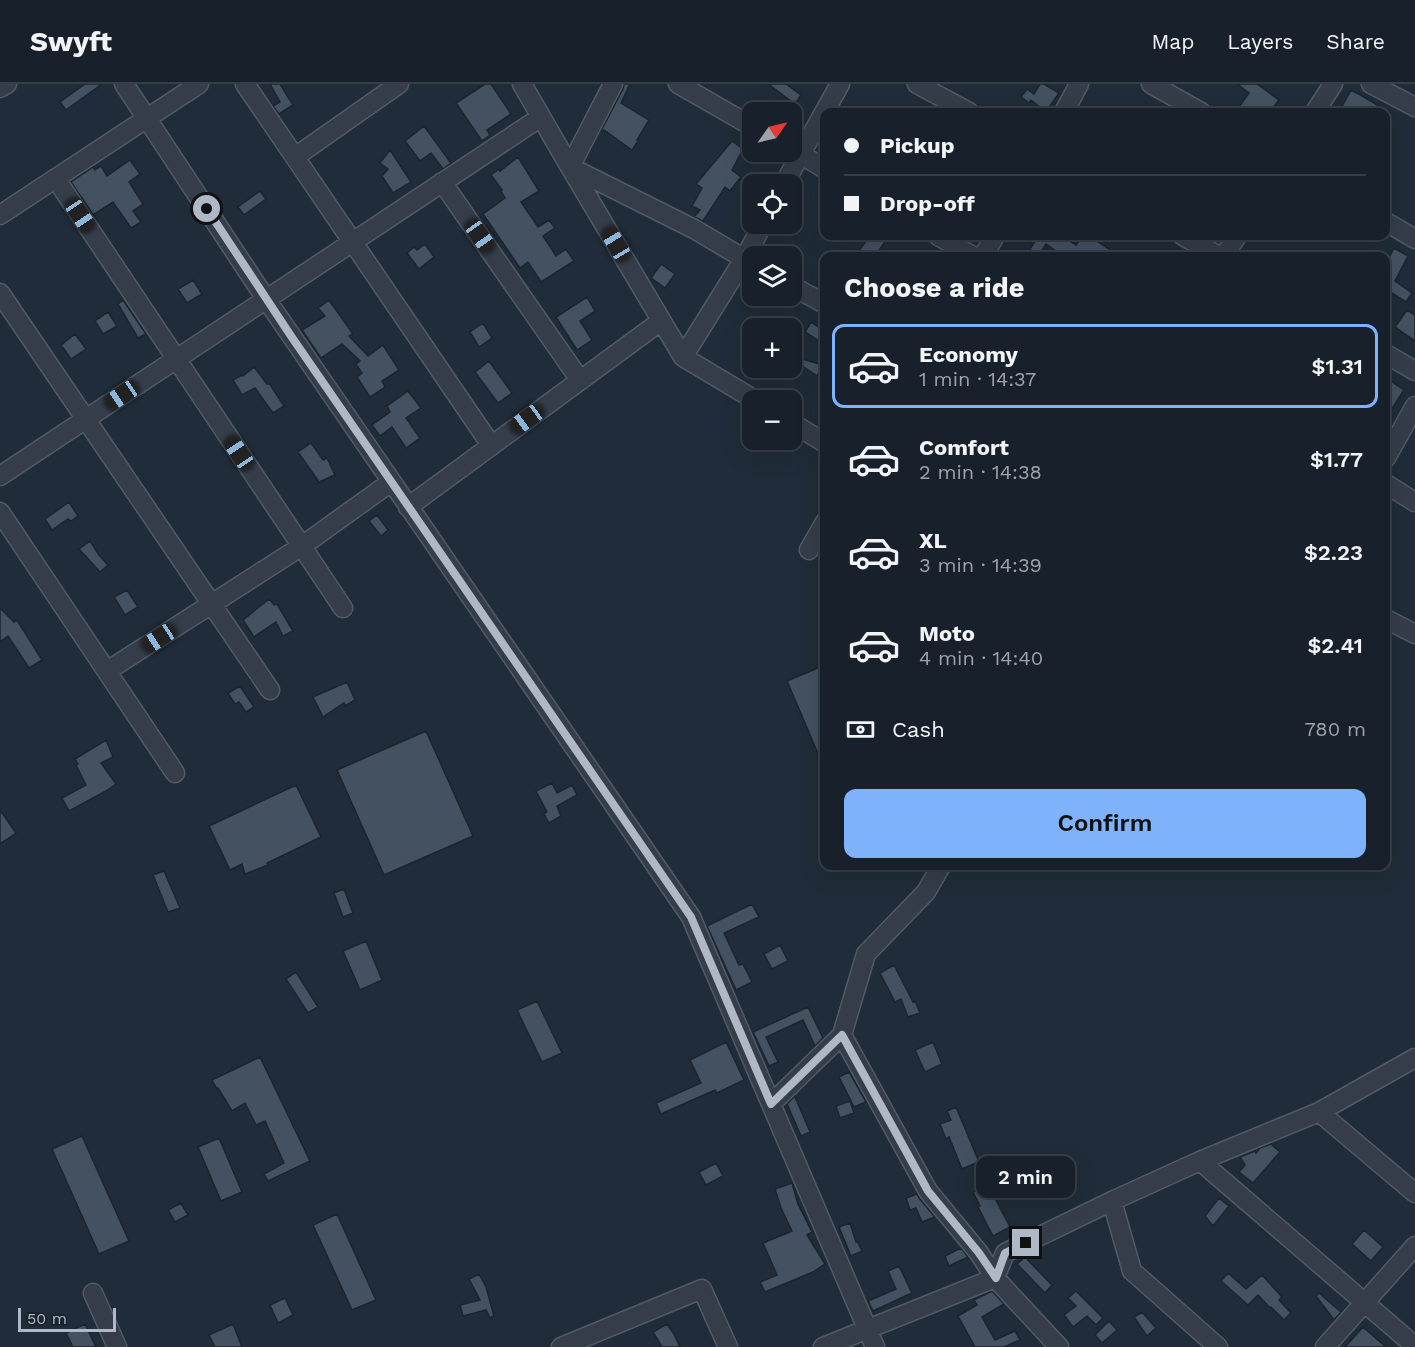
<!DOCTYPE html>
<meta charset="utf-8">
<style>
:root{--surface:#18212b;--page:#212933;--text:#f1f3f6;--muted:#9fa3a9;--line:#363e47;--accent:#7eb3fb}
body{margin:0;font-family:"Work Sans",sans-serif;background:var(--page);color:var(--text);height:100vh;display:flex;flex-direction:column;font-size:22px;white-space:nowrap}
*{box-sizing:border-box;margin:0}
p{font-size:20px;color:var(--muted)}
.icon{flex:none;width:33px;height:33px;fill:none;stroke:currentColor;stroke-width:2;stroke-linecap:round;stroke-linejoin:round}
.map{position:relative;flex:1;overflow:hidden}
.details{position:absolute;left:820px;top:168px;width:570px;height:618px;display:flex;flex-direction:column;background:var(--surface);border-radius:12px;box-shadow:0 6px 24px #0002,0 0 0 2px var(--line)}
.details>*{flex:none}
.top-card{position:absolute;left:820px;top:24px;width:570px;height:132px;border-radius:12px;box-shadow:0 6px 24px #0002,0 0 0 2px var(--line);display:grid;align-content:center;height:132px;padding:0 24px;background:var(--surface)}
.needle{width:39px;rotate:56deg}
.tools{position:absolute;left:742px;top:18px;display:grid;gap:12px}
.tools a{display:grid;place-items:center;width:60px;height:60px;border-radius:12px;background:var(--surface);box-shadow:0 6px 24px #0002,0 0 0 2px var(--line);font-size:30px}
.scale{position:absolute;left:18px;bottom:15px;width:98px;box-sizing:border-box;padding-left:6px;border:3px solid #aeb8c6;border-top:0;font-size:16px;line-height:21px;white-space:nowrap;color:#aeb8c6;-webkit-text-stroke:4px #19232e;paint-order:stroke}
.end{position:absolute;width:27px;height:27px;margin:-14px;border:8px solid #aeb8c6;background:#111;box-shadow:0 0 0 3px #111}
.from{border-radius:50%}
.bubble{position:absolute;height:42px;border-radius:12px;background:var(--surface);box-shadow:0 6px 24px #0002,0 0 0 2px var(--line);font-size:20px;font-weight:600;line-height:42px;text-align:center}
.car{position:absolute;width:18px;height:36px;margin:-18px -9px;border-radius:8px;box-shadow:0 0 4px 2px #0007;background:linear-gradient(#222 24%,#8ab4d8 0 40%,#222 0 76%,#8ab4d8 0 86%,#222 0)}
.top-card b{display:flex;align-items:center;gap:21px;height:57px;font-size:22px}
.top-card b+b{border-top:2px solid var(--line)}
.top-card i{width:15px;height:15px;background:var(--text)}
ul{padding:0;list-style:none}
li{display:flex;align-items:center;gap:18px;height:84px;margin:0 12px 9px;padding:0 12px;border:3px solid transparent;border-radius:12px}
li div{flex:1}
li b{display:block;font-size:22px}
li em{font-style:normal;font-weight:600}
li.current{border-color:var(--accent)}
li>.icon{width:54px;height:54px;stroke-width:1.5}
h2{padding:0 24px;font-size:27px;line-height:72px}
.pay{display:flex;align-items:center;gap:15px;height:66px;padding:0 24px;font-size:22px}
.pay p{margin-inline-start:auto}
.primary-button{display:flex;gap:12px;margin-top:auto;padding:12px 24px}
.primary-button a{flex:1;height:69px;border-radius:12px;background:var(--accent);color:#111;font-size:24px;font-weight:600;line-height:69px;text-align:center}
header{display:flex;align-items:center;gap:36px;box-sizing:border-box;height:84px;padding:0 30px;background:var(--surface);border-bottom:2px solid var(--line)}
header strong{font-size:28px}
nav{display:flex;gap:33px;margin-inline-start:auto;font-size:21px}
.map>svg:first-child{display:block}
.building{fill:#435161;stroke:#1b2530;stroke-width:1.5}
.lines{fill:none;stroke-linecap:round;stroke-linejoin:round}
.minor-casing{stroke:#515b67;stroke-width:21}
.minor{stroke:#343d49;stroke-width:18}
.route{stroke:#aeb8c6;stroke-width:8}
</style>
<header>
<strong>Swyft</strong>
<nav><a>Map</a><a>Layers</a><a>Share</a></nav>
</header>
<div class="map">
<svg width="1415" height="1263" viewBox="0 0 1415 1263">
<rect width="100%" height="100%" fill="#202c39"/>
<!-- building -->
<path class="building" d="M85,0H102L66,26L60,18Z
M270,0H280L293,21L279,30L273,22L280,18Z
M485,0H491L511,30L487,46L490,51L482,57L456,19Z
M624,0H630L621,19L649,36L637,56L638,57L632,66L604,46L602,48L601,47L623,5Z
M768,0H786L801,11L795,20Z
M1040,0H1044L1059,9L1046,28L1031,16L1029,19L1021,13L1027,5L1034,10Z
M1237,0H1257L1279,16L1270,28H1246L1239,23L1249,9Z
M1351,6L1364,13L1389,28H1339Z
M424,42L451,79L443,85L431,69L420,77L405,57Z
M732,57L743,65L732,86L741,93L730,107L725,103L703,137L694,133L700,126L692,122L702,104L696,100Z
M390,66L411,98L393,109L382,92L388,85L380,79Z
M518,73L539,107L521,118L538,143L549,136L555,144L543,152L556,172L566,165L574,177L541,198L528,178L520,184L483,130L505,114L501,107L502,106L491,91L499,85L500,87Z
M130,76L140,90L129,98L143,120L133,127L141,138L131,144L113,118L93,131L71,98L93,83L95,86L101,82L107,92Z
M260,107L266,115L244,131L238,123Z
M870,152H889L875,172H855Z
M1033,152H1062L1076,161L1082,152H1100L1097,157L1119,172H1070L1071,170L1067,167L1063,172L1046,160L1039,172L1030,165L1037,154Z
M425,160L434,173L419,185L407,169L414,163L417,166Z
M1394,164L1408,172L1395,197L1412,209L1406,218L1389,207L1386,213V179Z
M661,180L675,190L665,204L651,194Z
M193,196L202,210L187,219L178,205Z
M587,213L595,227L580,237L592,256L577,266L556,233Z
M123,216L146,250L138,254L118,220Z
M329,216L353,250L349,252L368,272L383,261L399,286L382,297L385,303L370,313L357,293L362,289L356,280L360,277L342,260L321,274L302,246L325,232L318,224Z
M1407,226L1415,231V257L1395,243Z
M108,228L117,242L103,250L95,237Z
M811,238L825,247L819,257L805,248Z
M483,239L492,254L479,263L470,248Z
M75,250L86,265L71,275L61,261Z
M792,272L823,281L817,292L792,275Z
M489,277L512,309L498,319L475,288Z
M254,283L267,300L269,299L284,322L273,329L255,304L242,311L233,296L242,291L243,292Z
M1386,294L1404,306L1386,334Z
M408,307L421,324L406,334L420,354L406,364L392,343L380,352L372,341L390,328L387,322Z
M311,359L323,376L327,374L335,391L319,398L298,368Z
M69,418L78,432L71,437L68,435L52,446L45,435Z
M377,431L388,446L381,452L369,437Z
M90,457L99,471L108,481L100,488L79,465Z
M127,506L138,523L125,531L114,513Z
M269,515L274,521L277,520L293,547L283,552L276,538L254,553L243,536Z
M0,524L14,538L17,536L42,576L29,584L8,552L0,558Z
M825,581V686L787,597Z
M347,598L355,616L345,622L344,619L323,633L313,613Z
M240,602L254,623L246,628L239,618L235,620L228,609Z
M426,647L473,752L384,791L337,686Z
M106,656L113,673L101,679L116,700L106,707L69,727L62,714L86,701L76,681L78,680L75,675Z
M552,699L557,709L572,701L577,711L557,722L561,732L549,739L544,730L547,728L536,707Z
M296,701L321,753L267,779L268,781L245,790L242,780L230,786L209,742Z
M0,726L16,749L0,760Z
M164,787L180,824L168,828L153,791Z
M344,805L353,829L343,833L334,809Z
M752,820L759,833L724,849L739,881L743,880L752,898L736,906L707,842Z
M366,857L382,896L360,906L343,867Z
M780,861L788,877L772,885L764,870Z
M894,881L913,918L915,917L920,929L908,933L901,915L895,918L880,889Z
M296,888L318,923L308,929L286,895Z
M537,917L562,969L542,978L517,926Z
M808,923L823,954L815,962L803,936L766,953L778,978L769,982L753,948Z
M726,958L744,996L717,1009L715,1006L661,1030L656,1019L701,999L690,976Z
M933,958L942,980L925,988L915,966Z
M260,973L310,1077L268,1097L264,1090L284,1079L265,1037L256,1041L245,1019L232,1027L218,1004L217,1005L212,996Z
M849,988L866,1018L854,1023L839,993Z
M794,1013H795L810,1048L801,1052L787,1020Z
M850,1017L854,1029L840,1034L836,1022Z
M956,1023L979,1078L962,1085L949,1053L946,1055L940,1040L951,1036L947,1027Z
M82,1052L129,1157L99,1170L52,1065Z
M219,1054L242,1108L221,1117L198,1063Z
M1271,1060L1280,1068L1253,1099L1239,1088L1245,1081L1240,1073L1255,1067L1256,1069L1260,1064Z
M716,1079L723,1092L706,1101L699,1088Z
M792,1099L798,1120L812,1148L807,1151L825,1180L813,1188L765,1208L760,1198L777,1191L763,1159L792,1147L781,1124L775,1105Z
M988,1101L1010,1143L993,1152L978,1123L980,1122L973,1108Z
M917,1110L919,1114L935,1133L922,1138L916,1124L910,1126L906,1114Z
M1219,1114L1229,1122L1213,1142L1205,1132Z
M181,1119L188,1131L175,1138L168,1126Z
M337,1130L376,1216L352,1226L313,1141Z
M850,1139L856,1158L857,1157L862,1167L851,1172L839,1143Z
M1364,1146L1383,1163L1371,1177L1352,1160Z
M961,1164L968,1173L949,1182L945,1172Z
M1025,1173L1052,1201L1045,1209L1017,1180Z
M899,1182L912,1209L873,1227L868,1217L896,1205L888,1187Z
M1228,1189L1246,1205L1262,1191L1282,1213L1279,1216L1291,1229L1284,1236L1271,1223L1270,1224L1258,1211L1248,1221L1221,1197Z
M479,1190L486,1203L494,1232L490,1234L486,1226L463,1232L460,1221L480,1216L469,1195Z
M992,1207L1004,1220L982,1233L995,1256L1015,1247L1020,1256L1004,1263H975L958,1232L977,1221L974,1216Z
M1076,1207L1103,1234L1096,1241L1087,1232L1073,1243L1064,1231L1076,1222L1068,1214Z
M1319,1209L1341,1228L1334,1236L1316,1212Z
M285,1214L293,1231L278,1239L270,1221Z
M1142,1228L1156,1244L1147,1252L1134,1233Z
M1109,1237L1117,1246L1102,1259L1095,1251Z
M85,1240L96,1263H73L66,1249Z
M233,1240L242,1263H215L209,1251Z
M667,1240L674,1250L680,1263H662L653,1248Z
M1363,1243L1386,1263H1345Z"/>
<g class="lines">
<defs>
<path id="minor" d="M124,0L266,215L691,833L875,1263
M245,0L491,361
M522,0L570,83L683,273L755,316
M613,0L570,83L694,145L753,180
M678,0L753,43
M917,0L969,28
M1151,0L1201,28
M1371,0L1415,23
M0,4L7,0
M1064,28L1079,0
M1315,28L1333,0
M792,65L825,85
M295,73L399,0
M56,95L343,524
M442,98L580,296
M784,100L840,0
M0,131L199,0
M1386,138L1415,155
M938,152L973,172
M1183,152L1219,172
M983,172L995,152
M1224,172L1237,152
M792,202L825,220
M0,209L270,606
M1386,270L1415,287
M683,273L744,175L763,140
M792,339L825,359
M1386,374L1415,322
M0,392L541,33
M1386,400L1415,418
M408,423L661,237
M0,428L175,689
M809,466L825,438
M1386,535L1415,550
M107,587L302,462L391,398
M842,951L928,1107L979,1169L995,1194L1005,1169L1112,1117L1200,1077L1319,1028L1415,974
M771,1020L842,951L866,870L926,808L941,782
M1319,1028L1415,1109
M1200,1077L1415,1262
M1112,1117L1132,1187L1218,1263
M93,1209L117,1263
M561,1263L702,1205L728,1263
M823,1263L995,1194L1059,1263
M1325,1263L1415,1162"/>
</defs>
<!-- minor casing -->
<use href="#minor" class="minor-casing"/>
<!-- minor -->
<use href="#minor" class="minor"/>
</g>
<g class="lines">
<!-- route -->
<path class="route" d="M207,125L291,252L691,833L771,1020L842,951L928,1107L979,1169L996,1194L1005,1169L1026,1159"/>
</g>
</svg>
<div class="tools">
<a><svg class="needle" viewBox="-14 -14 28 28"><path d="M0-13l5 13h-10z" fill="#e53935"/><path d="M0 13l5-13h-10z" fill="#9fa3a9"/></svg></a>
<a><svg class="icon" aria-label="locate" viewBox="0 0 24 24"><circle cx="12" cy="12" r="6"/><path d="M12 2v4M12 18v4M2 12h4M18 12h4"/></svg></a>
<a><svg class="icon" aria-label="layers" viewBox="0 0 24 24"><path d="M12 4l9 5-9 5-9-5zM3 14l9 5 9-5"/></svg></a>
<a>+</a>
<a>−</a>
</div>
<div class="scale">50 m</div>
<i class="end from" style="left:207px;top:125px"></i>
<i class="end" style="left:1026px;top:1159px"></i>
<div class="bubble" style="left:976px;top:1072px;width:99px">2 min</div>
<i class="car" style="left:80px;top:131px;rotate:146deg"></i>
<i class="car" style="left:480px;top:152px;rotate:145deg"></i>
<i class="car" style="left:616px;top:160px;rotate:329deg"></i>
<i class="car" style="left:122px;top:311px;rotate:236deg"></i>
<i class="car" style="left:527px;top:335px;rotate:234deg"></i>
<i class="car" style="left:239px;top:369px;rotate:326deg"></i>
<i class="car" style="left:159px;top:554px;rotate:237deg"></i>
<div class="top-card">
<b><i class="from"></i>Pickup</b>
<b><i></i>Drop-off</b>
</div>
<section class="details">
<h2>Choose a ride</h2>
<ul>
<li class="current"><svg class="icon" aria-label="car" viewBox="0 0 24 24"><path d="M5 17H2v-5l4-1 3-4h7l3 4 3 1v5h-3M9 17h6M6 11h13"/><circle cx="7" cy="17" r="2"/><circle cx="17" cy="17" r="2"/></svg><div><b>Economy</b><p>1 min · 14:37</p></div><em>$1.31</em></li>
<li><svg class="icon" aria-label="car" viewBox="0 0 24 24"><path d="M5 17H2v-5l4-1 3-4h7l3 4 3 1v5h-3M9 17h6M6 11h13"/><circle cx="7" cy="17" r="2"/><circle cx="17" cy="17" r="2"/></svg><div><b>Comfort</b><p>2 min · 14:38</p></div><em>$1.77</em></li>
<li><svg class="icon" aria-label="car" viewBox="0 0 24 24"><path d="M5 17H2v-5l4-1 3-4h7l3 4 3 1v5h-3M9 17h6M6 11h13"/><circle cx="7" cy="17" r="2"/><circle cx="17" cy="17" r="2"/></svg><div><b>XL</b><p>3 min · 14:39</p></div><em>$2.23</em></li>
<li><svg class="icon" aria-label="car" viewBox="0 0 24 24"><path d="M5 17H2v-5l4-1 3-4h7l3 4 3 1v5h-3M9 17h6M6 11h13"/><circle cx="7" cy="17" r="2"/><circle cx="17" cy="17" r="2"/></svg><div><b>Moto</b><p>4 min · 14:40</p></div><em>$2.41</em></li>
</ul>
<div class="pay"><svg class="icon" aria-label="cash" viewBox="0 0 24 24"><path d="M3 7h18v10H3z"/><circle cx="12" cy="12" r="2"/></svg>Cash<p>780 m</p></div>
<div class="primary-button"><a>Confirm</a></div>
</section>
</div>
